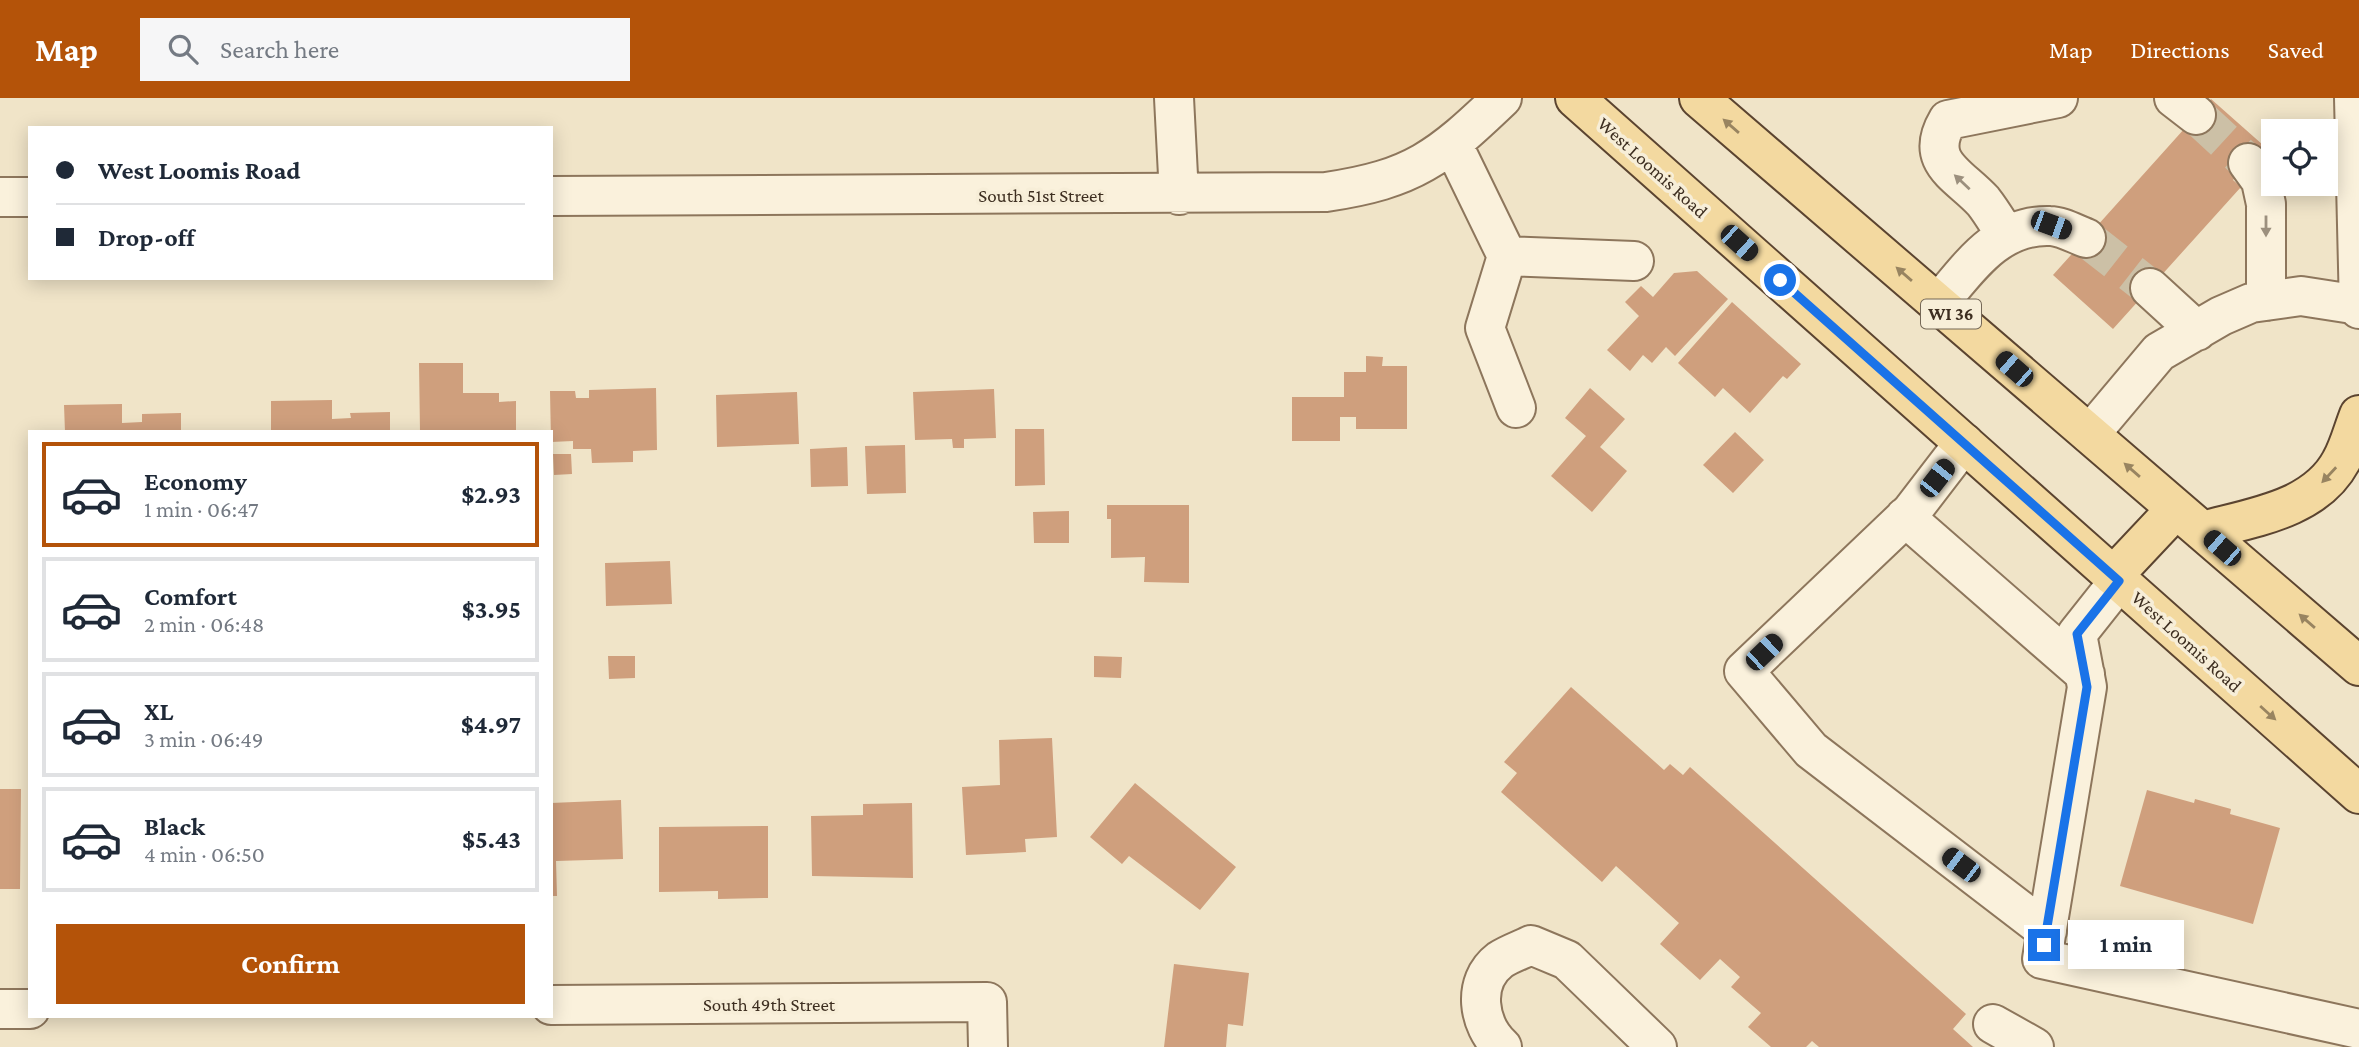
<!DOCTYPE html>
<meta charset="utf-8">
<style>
:root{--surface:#fff;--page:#f6f6f7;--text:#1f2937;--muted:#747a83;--line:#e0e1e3;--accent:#b45309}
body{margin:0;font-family:"Crimson Pro",serif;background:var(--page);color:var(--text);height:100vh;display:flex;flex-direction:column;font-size:26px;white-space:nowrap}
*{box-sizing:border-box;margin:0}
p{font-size:23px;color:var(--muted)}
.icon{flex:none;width:38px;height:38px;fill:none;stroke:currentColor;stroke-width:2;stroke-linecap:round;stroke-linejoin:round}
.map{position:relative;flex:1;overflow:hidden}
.details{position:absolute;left:28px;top:332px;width:525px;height:588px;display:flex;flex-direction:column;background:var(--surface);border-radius:0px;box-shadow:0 4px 18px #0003}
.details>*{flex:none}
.hud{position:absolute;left:28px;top:28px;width:525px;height:154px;border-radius:0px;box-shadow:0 4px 18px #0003;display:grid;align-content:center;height:154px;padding:0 28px;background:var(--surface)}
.controls{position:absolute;left:2261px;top:21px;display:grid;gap:14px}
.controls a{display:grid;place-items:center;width:77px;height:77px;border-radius:0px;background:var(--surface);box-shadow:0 4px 18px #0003;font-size:35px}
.end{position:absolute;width:32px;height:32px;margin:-16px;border:9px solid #1a73e8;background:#fff;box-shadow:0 0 0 4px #fff}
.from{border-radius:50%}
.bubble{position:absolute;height:49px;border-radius:0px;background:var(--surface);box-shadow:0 4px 18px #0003;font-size:23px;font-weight:700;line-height:49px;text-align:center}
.car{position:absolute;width:21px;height:42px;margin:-21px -10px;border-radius:9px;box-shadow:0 0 5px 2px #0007;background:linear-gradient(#222 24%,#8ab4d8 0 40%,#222 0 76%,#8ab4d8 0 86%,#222 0)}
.hud b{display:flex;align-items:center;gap:24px;height:66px;font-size:26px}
.hud b+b{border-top:2px solid var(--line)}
.hud i{width:18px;height:18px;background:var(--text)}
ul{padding:12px 0 0;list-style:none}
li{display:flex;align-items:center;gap:21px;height:105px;margin:0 14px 10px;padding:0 14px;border:4px solid var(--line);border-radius:0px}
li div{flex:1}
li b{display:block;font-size:26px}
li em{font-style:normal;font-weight:700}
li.selected{border-color:var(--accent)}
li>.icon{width:63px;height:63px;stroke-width:1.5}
.cta{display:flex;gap:14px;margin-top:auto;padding:14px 28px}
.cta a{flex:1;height:80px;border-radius:0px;background:var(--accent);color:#fff;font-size:28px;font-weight:700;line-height:80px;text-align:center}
header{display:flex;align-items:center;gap:42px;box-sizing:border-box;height:98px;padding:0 35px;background:var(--accent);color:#fff}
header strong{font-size:33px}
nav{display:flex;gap:38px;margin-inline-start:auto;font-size:24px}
.search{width:490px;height:63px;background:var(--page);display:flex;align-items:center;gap:18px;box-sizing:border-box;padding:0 24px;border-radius:0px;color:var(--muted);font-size:26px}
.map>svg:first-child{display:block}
.building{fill:#cf9f7d}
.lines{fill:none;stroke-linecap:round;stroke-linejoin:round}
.minor-tunnel{stroke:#ccc0a6;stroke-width:38;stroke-dasharray:38 19;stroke-linecap:butt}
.minor-casing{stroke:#8d765c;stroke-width:42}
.major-casing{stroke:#5b4430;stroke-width:42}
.minor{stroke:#faf1dc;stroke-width:38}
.major{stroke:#f3d9a0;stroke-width:38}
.oneway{fill:#988460}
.oneway2{fill:#9c907e}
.route{stroke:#1a73e8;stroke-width:9}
.labels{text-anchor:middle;stroke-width:7;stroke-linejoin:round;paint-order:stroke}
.shield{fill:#f7eed8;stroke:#756857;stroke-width:2}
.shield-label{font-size:18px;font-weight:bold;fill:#3d2e20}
.street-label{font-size:19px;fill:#3d2e20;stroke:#f7eed8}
</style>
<header>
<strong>Map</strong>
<div class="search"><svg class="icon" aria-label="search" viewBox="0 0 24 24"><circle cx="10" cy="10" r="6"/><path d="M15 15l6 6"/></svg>Search here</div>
<nav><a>Map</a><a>Directions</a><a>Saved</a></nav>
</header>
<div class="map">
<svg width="2359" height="949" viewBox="0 0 2359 949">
<rect width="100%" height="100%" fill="#f0e4c8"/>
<!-- building -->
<path class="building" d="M2211,1L2263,47L2233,82L2241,89L2113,231L2053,177Z
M1697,173L1728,201L1675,258L1666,249L1652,265L1643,257L1630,273L1607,252L1639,218L1625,204L1641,188L1653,199L1674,175Z
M1732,204L1801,266L1787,281L1783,278L1750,315L1723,290L1715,299L1678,265Z
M1366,258L1383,259L1382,268H1407V331H1356V319H1340V343H1292V299H1344V274H1366Z
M419,265H463V295H499V304L516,303V334H420Z
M656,290L657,352L633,353V364L592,365L591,351H573V343L551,344L550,293H575L576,300H589V292Z
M1590,290L1625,321L1600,349L1627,373L1592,414L1551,378L1586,338L1565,320Z
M994,291L996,340L964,341V350H953L952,341L915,342L913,294Z
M797,294L799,346L717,349L716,297Z
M332,302V321L351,320L350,315L390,314V334H271V303Z
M122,306V325L142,324V316L181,315V334H65L64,307Z
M1015,331H1044L1045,387L1015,388Z
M1735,334L1764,362L1733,395L1703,367Z
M905,347L906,395L867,396L865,348Z
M847,349L848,388L811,389L810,351Z
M553,356H571L572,376L554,377Z
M1107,407H1189V485L1144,484L1145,459L1111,460V421H1107Z
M1069,413V445H1034L1033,414Z
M670,463L672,506L606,508L605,465Z
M608,558H635V580L609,581Z
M1094,558L1122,559L1121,580L1094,579Z
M1571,589L1664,672L1670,666L1683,677L1690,669L1966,916L1953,931L1973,949H1819L1812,943L1806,949H1771L1748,929L1761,915L1731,889L1740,879L1720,861L1700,882L1660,846L1679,825L1616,768L1602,784L1501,694L1517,675L1504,664Z
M1052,640L1057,739L1025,741L1026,754L966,757L962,689L1000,687L999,642Z
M1135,685L1236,769L1200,812L1129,758L1122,766L1090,739Z
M0,691H21L20,791H0Z
M2147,692L2194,705L2195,701L2231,711L2230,716L2280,730L2253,826L2120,788Z
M621,702L623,761L556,763L557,798H551V705Z
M912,705L913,780L812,778L811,718L863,717V706Z
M768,728V800L718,801V793L659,794V729Z
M1174,866L1249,875L1243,928L1228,926L1226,949H1164Z"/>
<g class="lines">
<!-- minor-tunnel -->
<path class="minor-tunnel" d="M2196,17L2248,65
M2086,140L2150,190"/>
<defs>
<path id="minor" d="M1174,0L1179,97
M2174,0L2196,17
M2354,0L2359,211
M1453,47L1507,158L1634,163
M2248,65L2261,83L2266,106V203
M551,98L1326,94C1414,81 1439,60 1502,0
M0,99H30
M2005,136C1998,125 1991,113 1983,103C1958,76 1923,64 1948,22L2058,0
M1507,158L1485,230L1516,310
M2150,190L2197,233
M1938,206C1969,170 1997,126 2050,128C2061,128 2075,136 2086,140
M2090,336L2159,254L2221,218L2251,205L2301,198L2359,207
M1964,345L1911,414L1744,573L1811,652L2047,833
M1905,419L2085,576
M2119,483L2077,536L2087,589L2042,861L2359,931
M551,907L987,904L988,949
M0,911H30
M1993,926L2034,949
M1502,949C1478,927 1471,884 1500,862C1509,856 1521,852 1531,847L1567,862L1657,949"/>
<path id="major" d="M1575,0L2359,696
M1699,0L2359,568
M2202,433C2250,420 2315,412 2341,363C2349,349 2353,332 2359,317
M2113,478L2176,411"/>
</defs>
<!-- minor casing -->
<use href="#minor" class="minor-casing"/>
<!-- major casing -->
<use href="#major" class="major-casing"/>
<!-- minor -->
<use href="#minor" class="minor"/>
<!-- major -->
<use href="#major" class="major"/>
</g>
<!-- one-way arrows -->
<defs><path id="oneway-solid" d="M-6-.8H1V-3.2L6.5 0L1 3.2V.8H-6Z" transform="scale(1.75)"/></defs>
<g class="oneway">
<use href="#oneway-solid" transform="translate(1731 28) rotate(-139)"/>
<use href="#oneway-solid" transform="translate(1904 176) rotate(-139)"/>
<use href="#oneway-solid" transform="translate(2132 372) rotate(-139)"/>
<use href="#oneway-solid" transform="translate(2329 377) rotate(133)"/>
<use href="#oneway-solid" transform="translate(2307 523) rotate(-139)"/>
<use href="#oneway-solid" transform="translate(2268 615) rotate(42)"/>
</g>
<g class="oneway2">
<use href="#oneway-solid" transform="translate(1962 84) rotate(-137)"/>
<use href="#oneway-solid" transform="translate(2266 128) rotate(90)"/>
</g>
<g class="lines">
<!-- route -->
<path class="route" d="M1780,182L2119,483L2077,536L2087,589L2044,847"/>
</g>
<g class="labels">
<!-- shield labels -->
<rect class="shield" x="1921" y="201.5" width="60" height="29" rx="5"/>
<g class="shield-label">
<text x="1951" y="222">WI 36</text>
</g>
<!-- street labels -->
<g class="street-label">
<text transform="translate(1653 69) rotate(42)" y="7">West Loomis Road</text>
<text x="1041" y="104">South 51st Street</text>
<text transform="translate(2187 543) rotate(42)" y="7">West Loomis Road</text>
<text x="769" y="913">South 49th Street</text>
</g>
</g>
</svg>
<div class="controls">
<a><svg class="icon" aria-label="locate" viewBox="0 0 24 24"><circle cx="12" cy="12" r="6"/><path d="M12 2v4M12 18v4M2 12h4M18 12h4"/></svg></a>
</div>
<i class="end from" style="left:1780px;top:182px"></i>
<i class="end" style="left:2044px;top:847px"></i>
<div class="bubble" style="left:2068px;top:822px;width:116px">1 min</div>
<i class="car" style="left:2051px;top:127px;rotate:110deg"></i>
<i class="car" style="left:1739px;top:145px;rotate:132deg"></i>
<i class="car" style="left:2014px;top:271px;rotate:311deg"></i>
<i class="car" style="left:1937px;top:380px;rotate:38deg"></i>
<i class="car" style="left:2222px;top:450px;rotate:311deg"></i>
<i class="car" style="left:1764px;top:554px;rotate:46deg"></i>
<i class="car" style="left:1961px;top:767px;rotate:307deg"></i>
<div class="hud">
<b><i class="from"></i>West Loomis Road</b>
<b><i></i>Drop-off</b>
</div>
<section class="details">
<ul>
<li class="selected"><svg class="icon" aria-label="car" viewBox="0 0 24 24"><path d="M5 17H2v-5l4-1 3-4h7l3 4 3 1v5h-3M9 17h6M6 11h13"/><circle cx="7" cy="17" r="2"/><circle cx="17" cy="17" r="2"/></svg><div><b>Economy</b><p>1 min · 06:47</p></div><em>$2.93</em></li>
<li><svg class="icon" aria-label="car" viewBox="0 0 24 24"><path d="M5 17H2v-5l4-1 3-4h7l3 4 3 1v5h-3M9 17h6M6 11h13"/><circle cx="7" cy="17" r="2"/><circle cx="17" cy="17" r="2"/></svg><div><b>Comfort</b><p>2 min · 06:48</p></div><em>$3.95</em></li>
<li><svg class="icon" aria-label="car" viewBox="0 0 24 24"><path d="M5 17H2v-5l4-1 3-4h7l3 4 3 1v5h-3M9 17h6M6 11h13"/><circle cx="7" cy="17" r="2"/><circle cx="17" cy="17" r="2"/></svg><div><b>XL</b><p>3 min · 06:49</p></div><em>$4.97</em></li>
<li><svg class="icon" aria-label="car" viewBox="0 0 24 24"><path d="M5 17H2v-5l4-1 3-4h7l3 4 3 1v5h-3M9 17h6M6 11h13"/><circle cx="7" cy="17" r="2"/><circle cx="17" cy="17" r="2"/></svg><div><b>Black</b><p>4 min · 06:50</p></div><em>$5.43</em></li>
</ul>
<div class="cta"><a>Confirm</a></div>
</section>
</div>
